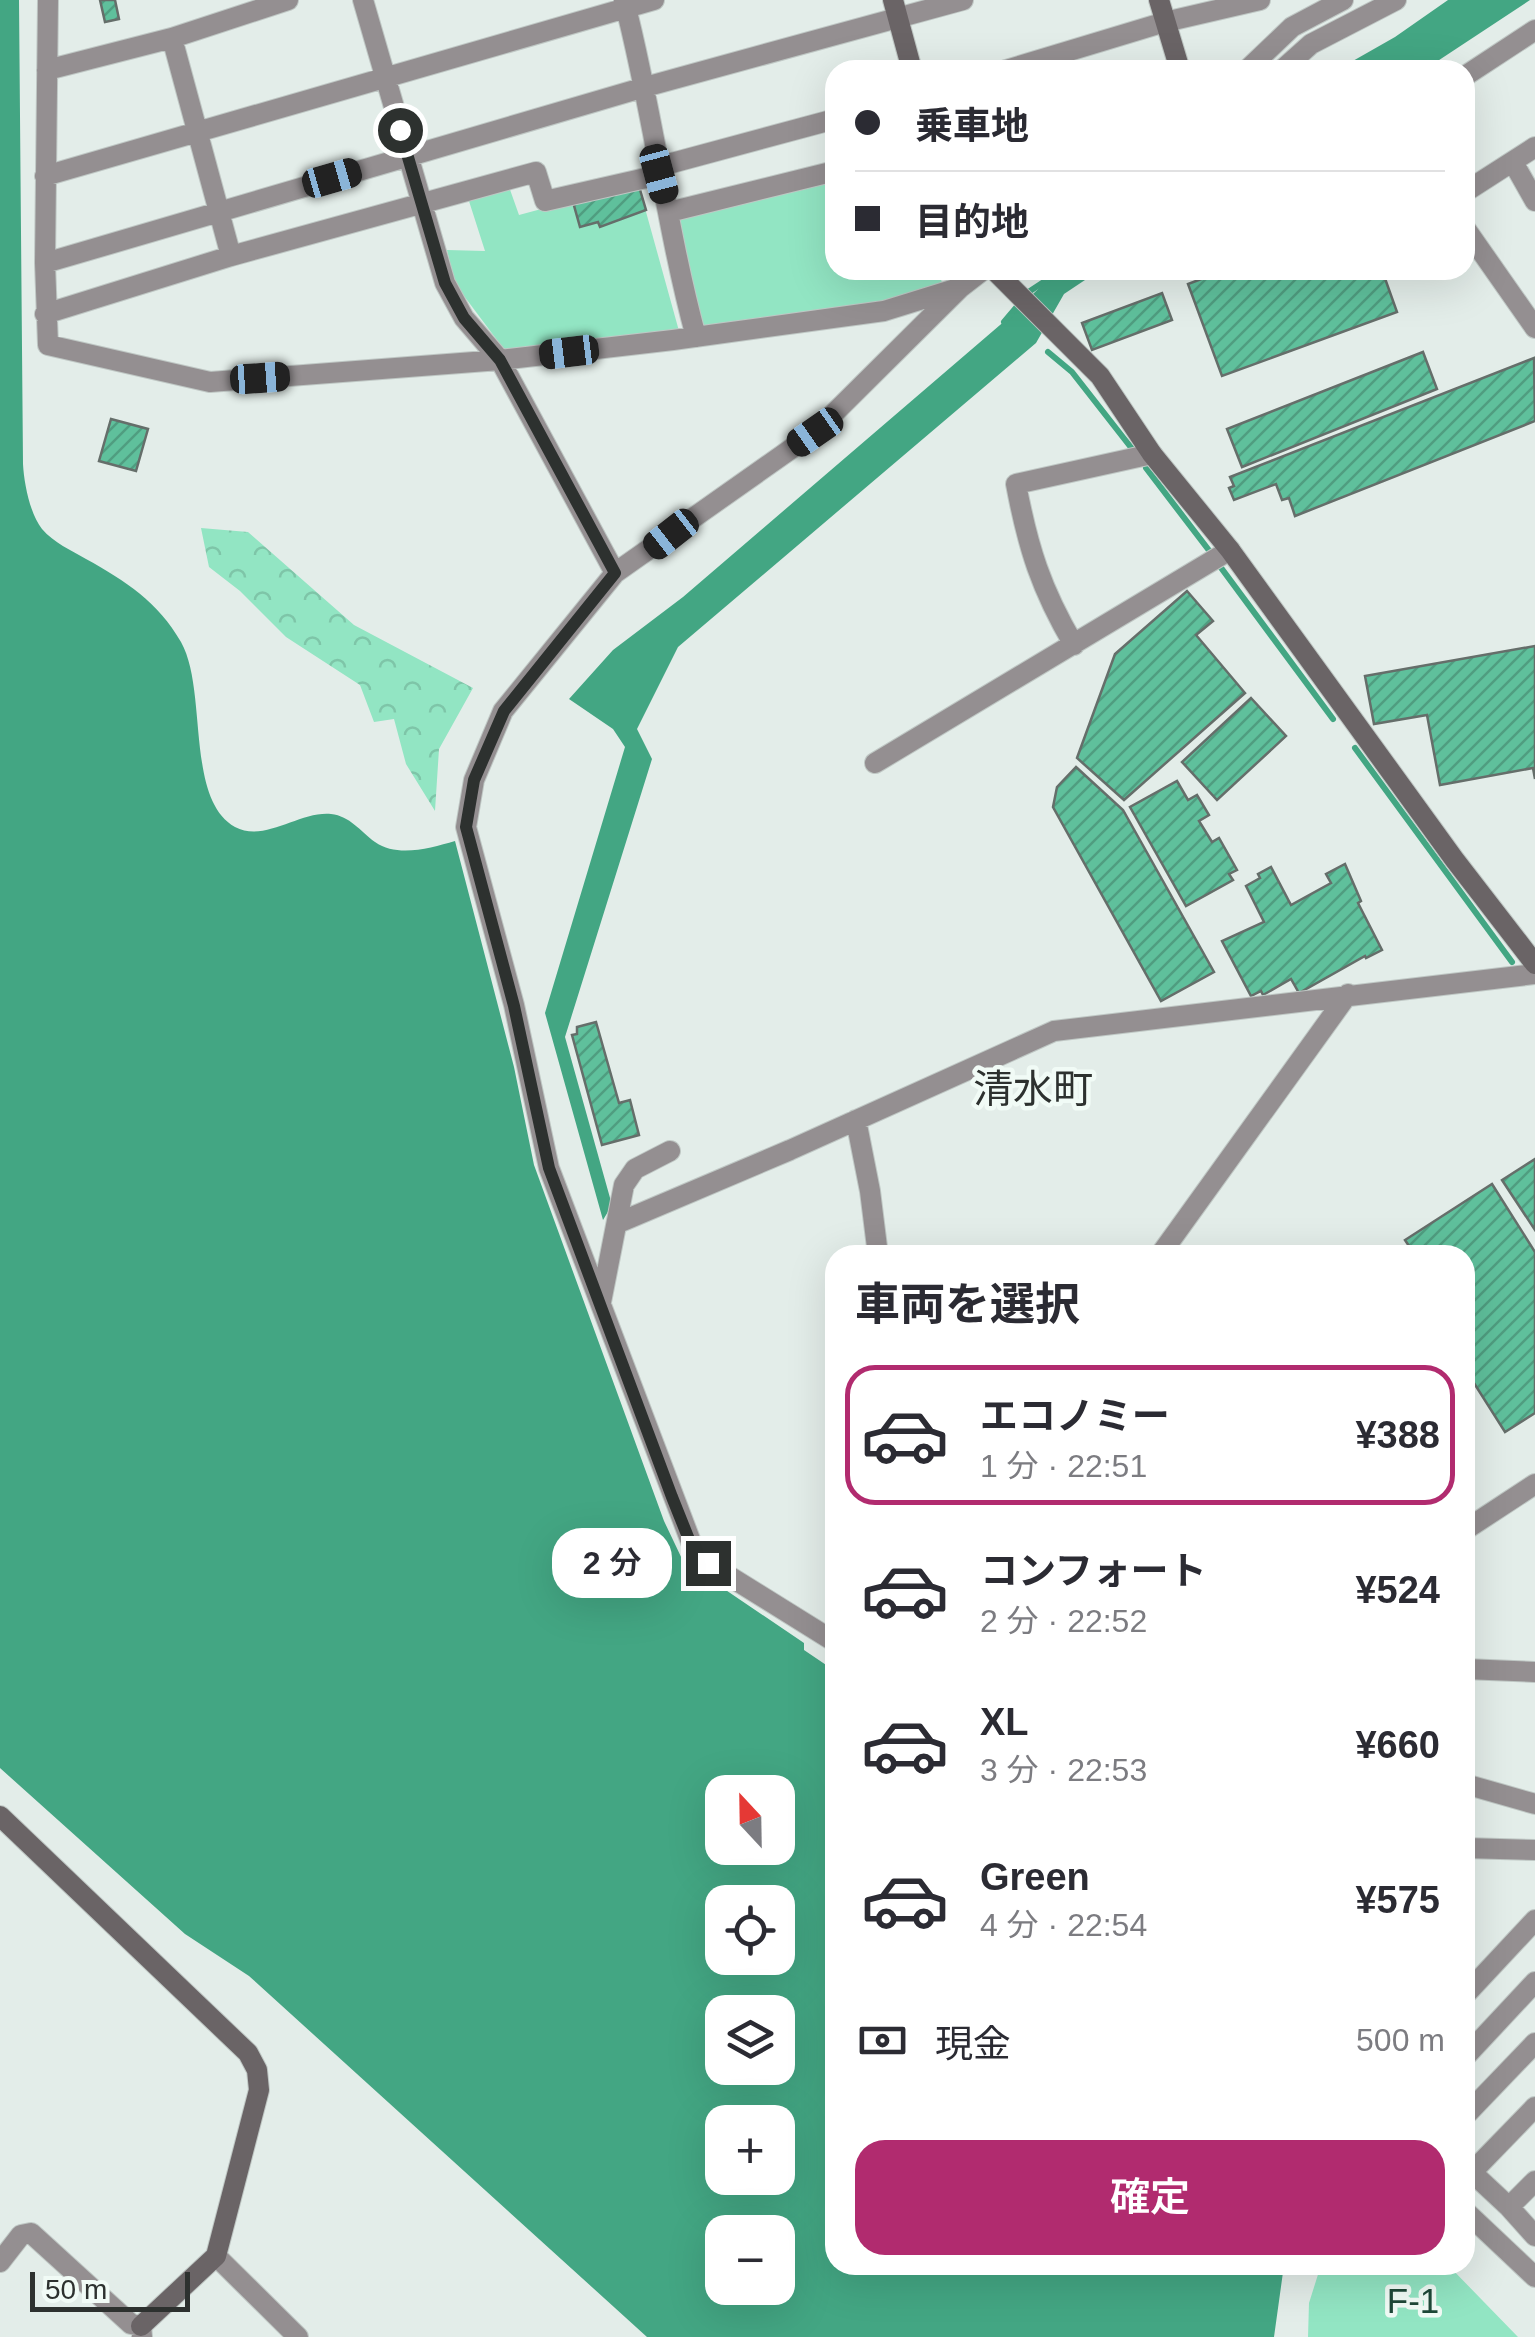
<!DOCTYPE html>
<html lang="ja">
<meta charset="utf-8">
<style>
:root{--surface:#fff;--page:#f2f2f3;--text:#2b2b33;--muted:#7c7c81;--line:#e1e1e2;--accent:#b12b6f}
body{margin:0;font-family:Helvetica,"Noto Sans JP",sans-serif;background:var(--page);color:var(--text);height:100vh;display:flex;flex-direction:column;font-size:38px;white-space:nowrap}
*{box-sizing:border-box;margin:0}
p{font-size:32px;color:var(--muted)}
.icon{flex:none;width:55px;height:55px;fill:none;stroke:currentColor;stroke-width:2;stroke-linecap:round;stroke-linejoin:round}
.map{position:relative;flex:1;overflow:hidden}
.panel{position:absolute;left:825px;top:1245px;width:650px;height:1030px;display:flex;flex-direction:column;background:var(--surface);border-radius:30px;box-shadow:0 10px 40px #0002}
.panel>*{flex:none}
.banner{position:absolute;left:825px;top:60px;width:650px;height:220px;border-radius:30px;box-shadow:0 10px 40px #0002;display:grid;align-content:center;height:220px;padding:0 30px;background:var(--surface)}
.needle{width:65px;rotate:338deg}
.fabs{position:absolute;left:705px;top:1775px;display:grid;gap:20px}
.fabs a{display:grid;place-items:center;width:90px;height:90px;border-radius:20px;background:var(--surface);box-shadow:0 10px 40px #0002;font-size:50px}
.scale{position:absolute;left:30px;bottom:25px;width:160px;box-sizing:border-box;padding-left:10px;border:5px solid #2d312f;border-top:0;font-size:28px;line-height:35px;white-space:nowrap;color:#2d312f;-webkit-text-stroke:8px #f1fbf6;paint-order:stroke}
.end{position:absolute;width:45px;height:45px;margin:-22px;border:12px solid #2d312f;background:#fff;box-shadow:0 0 0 5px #fff}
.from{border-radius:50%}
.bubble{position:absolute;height:70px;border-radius:30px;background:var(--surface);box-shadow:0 10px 40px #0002;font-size:32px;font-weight:600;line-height:70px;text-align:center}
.car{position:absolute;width:30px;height:60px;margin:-30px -15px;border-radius:12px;box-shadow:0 0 8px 2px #0007;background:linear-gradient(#222 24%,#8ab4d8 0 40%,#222 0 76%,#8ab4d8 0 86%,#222 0)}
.banner b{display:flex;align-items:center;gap:35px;height:95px;font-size:38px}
.banner b+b{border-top:2px solid var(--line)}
.banner i{width:25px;height:25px;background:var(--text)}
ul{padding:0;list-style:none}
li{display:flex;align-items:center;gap:30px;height:140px;margin:0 20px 15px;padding:0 10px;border:5px solid transparent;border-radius:30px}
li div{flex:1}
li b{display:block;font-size:38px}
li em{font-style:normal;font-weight:600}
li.on{border-color:var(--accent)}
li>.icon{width:90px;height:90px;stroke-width:1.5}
h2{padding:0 30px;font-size:45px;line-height:120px}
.pay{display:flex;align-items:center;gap:25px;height:110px;padding:0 30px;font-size:38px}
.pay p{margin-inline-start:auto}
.button{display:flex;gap:20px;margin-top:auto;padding:20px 30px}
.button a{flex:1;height:115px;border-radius:30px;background:var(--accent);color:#fff;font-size:40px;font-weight:600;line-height:115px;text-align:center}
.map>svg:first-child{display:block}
.forest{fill:url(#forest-crowns)}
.park{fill:#92e5c3}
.water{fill:#43a683;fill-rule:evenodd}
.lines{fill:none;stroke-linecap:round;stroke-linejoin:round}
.stream{stroke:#43a683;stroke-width:6}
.building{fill:url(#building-hatch);stroke:#656e6a;stroke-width:2.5}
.street-casing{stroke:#bfc7c4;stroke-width:22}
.secondary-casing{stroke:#bfc7c4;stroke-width:22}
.street{stroke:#948f91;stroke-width:20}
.secondary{stroke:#6a6466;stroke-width:20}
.route{stroke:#2d312f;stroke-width:12}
.labels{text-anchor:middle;stroke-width:9;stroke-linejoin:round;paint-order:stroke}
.park-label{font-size:35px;fill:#1e4838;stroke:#f1fbf6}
.quarter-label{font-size:40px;fill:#2d312f;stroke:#f1fbf6}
</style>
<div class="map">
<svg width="1535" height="2337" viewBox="0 0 1535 2337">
<defs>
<pattern id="forest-crowns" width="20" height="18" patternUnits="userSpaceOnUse" patternTransform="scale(2.5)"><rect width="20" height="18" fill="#92e5c3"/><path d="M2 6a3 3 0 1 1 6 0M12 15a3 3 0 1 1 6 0" fill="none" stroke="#7ec5a8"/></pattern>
<pattern id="building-hatch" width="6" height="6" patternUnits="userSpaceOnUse" patternTransform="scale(2.5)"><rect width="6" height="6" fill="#5fc09c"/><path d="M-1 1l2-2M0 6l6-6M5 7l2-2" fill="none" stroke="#4f9d80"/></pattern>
</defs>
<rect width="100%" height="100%" fill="#e3ede9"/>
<!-- forest -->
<path class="forest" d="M201,528L248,532L354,625L473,688L439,749L435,811L406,764L394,719L374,722L360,685L286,637L240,591L209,567Z"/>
<!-- park -->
<path class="park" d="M830,174L835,195V270H937L946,292L710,335L693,314L672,215Z
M638,183L679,331L506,352L455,284L447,250L485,251L468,198L508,184L519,215Z
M1321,2265H1448L1518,2337H1308L1309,2303Z"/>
<!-- water -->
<path class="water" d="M0,0H19L23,464C24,483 30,514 42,529C54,543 71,550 86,559C126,581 158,602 181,642C208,690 185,799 235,827C265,843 299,811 331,814C350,816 360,831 375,842C398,858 430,848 455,841L514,1067L534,1165L664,1521L683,1561L804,1643V1650L835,1671V2265H1284L1274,2337H647L249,1976L185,1934L0,1768ZM722,1792H778V1848H722ZM722,1902H778V1958H722ZM722,2012H778V2068H722ZM722,2122H778V2178H722ZM722,2232H778V2288H722Z
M1448,0H1530L1424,70H1337L1395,37Z
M1058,270H1100L1064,294L1036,343L678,647L637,729L652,759L565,1037L612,1205L603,1220L545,1013L625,747L613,729L569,699L613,650L683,597L1007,319Z"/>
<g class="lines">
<!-- stream -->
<path class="stream" d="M1004,322L1030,291L1062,270
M1048,352L1072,372L1133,450
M1146,468L1211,553
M1219,565L1333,719
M1355,748L1512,962"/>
</g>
<!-- building -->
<path class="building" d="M100,0H115L119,19L105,22Z
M638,183L646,210L600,227L598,222L580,227L573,202Z
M1225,270H1382L1397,312L1222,376L1188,284Z
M1162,293L1172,320L1092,350L1082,323Z
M1423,352L1437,389L1242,467L1227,429Z
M1534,358L1535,421L1295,516L1289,498L1282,500L1276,484L1234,500L1229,488L1234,486L1230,477Z
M111,419L148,429L136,471L99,461Z
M1187,591L1213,621L1196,635L1245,693L1124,800L1077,758L1115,654Z
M1535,646V779L1533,768L1440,785L1427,715L1374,724L1365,676Z
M1251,698L1286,736L1217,800L1182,762Z
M1076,767L1123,810L1214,972L1161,1001L1053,807L1057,787Z
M1177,781L1188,800L1197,795L1209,815L1199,821L1212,842L1219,838L1237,870L1229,874L1233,880L1186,906L1130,807Z
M1345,864L1361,901L1358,903L1382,950L1366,958L1365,956L1299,993L1291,979L1263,995L1261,991L1251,996L1222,941L1264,922L1246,886L1260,878L1258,874L1271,867L1291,905L1331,883L1326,874Z
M596,1022L619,1103L630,1100L639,1135L602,1145L572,1035L577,1034V1027Z
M1535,1159V1230L1502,1180Z
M1492,1184L1535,1252V1413L1505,1432L1465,1369V1255H1415L1405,1240Z"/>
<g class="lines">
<defs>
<path id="street" d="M48,0L45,263L48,345L210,382L500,360L673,340L884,311L955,289
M363,0L445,283L464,318L500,360L615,573
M624,0C653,111 666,226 696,337
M172,38L231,256
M47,70L172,38L288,0
M1006,70L1165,22L1260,0
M1247,70L1292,27L1343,0
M1282,70L1311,44L1396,0
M1465,76L1535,30
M1513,162L1535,201
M657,167L835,119
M45,176L654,0
M1465,192L1535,147
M669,212L835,171
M1465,228L1535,328
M45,263L645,87L963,0
M45,314L231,256L536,172L545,201L659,175
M1074,645C1041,589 1028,548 1016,484L1152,454
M875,763L1230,550
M856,1120L870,1191L878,1255
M618,1223L790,1150L1054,1031L1535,974
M1160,1255L1348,994
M601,1302L624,1185L635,1169L670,1151
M1465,1530L1535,1484
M835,1642L708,1563L691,1542L549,1168L514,1005L466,827L474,780L503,711L615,573L815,432L961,287L983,270
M1465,1669L1535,1672
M1465,1784L1535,1804
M1465,1848L1535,1850
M1465,1995L1535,1920
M1465,2057L1535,1982
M1465,2116L1535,2043
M1465,2166L1509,2207
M1472,2172L1535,2107
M1535,2181L1509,2207L1535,2236
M1465,2211L1535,2277
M216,2256L298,2337
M0,2262L21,2235L31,2233L131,2324L141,2326L142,2337"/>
<path id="secondary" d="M893,0L912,70
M1159,0L1180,70
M994,270L1100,376L1152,454L1230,550L1454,859L1535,964
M0,1816L248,2053L257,2070L259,2090L216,2256L141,2326"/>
</defs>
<!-- street casing -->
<use href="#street" class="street-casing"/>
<!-- secondary casing -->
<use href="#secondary" class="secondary-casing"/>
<!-- street -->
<use href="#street" class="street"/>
<!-- secondary -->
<use href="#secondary" class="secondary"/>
</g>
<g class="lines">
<!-- route -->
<path class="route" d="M400,130L445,283L464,318L500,360L615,573L504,711L474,780L466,827L514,1006L549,1168L672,1497L690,1542L708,1563"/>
</g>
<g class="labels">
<!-- park labels -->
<g class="park-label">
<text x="1413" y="2313">F-1</text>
</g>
<!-- quarter labels -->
<g class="quarter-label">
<text x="1033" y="1103">清水町</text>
</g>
</g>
</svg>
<div class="fabs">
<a><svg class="needle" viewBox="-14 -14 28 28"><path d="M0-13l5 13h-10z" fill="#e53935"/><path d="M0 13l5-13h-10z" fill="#7c7c81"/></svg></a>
<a><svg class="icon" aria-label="locate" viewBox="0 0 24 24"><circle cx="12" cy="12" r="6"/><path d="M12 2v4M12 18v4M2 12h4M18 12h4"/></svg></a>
<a><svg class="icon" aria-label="layers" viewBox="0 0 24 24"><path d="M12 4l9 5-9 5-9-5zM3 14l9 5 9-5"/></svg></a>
<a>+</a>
<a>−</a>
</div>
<div class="scale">50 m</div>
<i class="end from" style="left:400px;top:130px"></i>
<i class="end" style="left:708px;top:1563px"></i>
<div class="bubble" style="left:552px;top:1528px;width:120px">2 分</div>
<i class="car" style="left:659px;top:174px;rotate:165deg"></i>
<i class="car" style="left:332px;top:178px;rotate:74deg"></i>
<i class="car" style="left:569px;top:352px;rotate:263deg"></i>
<i class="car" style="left:260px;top:378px;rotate:86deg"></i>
<i class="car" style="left:815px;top:432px;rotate:235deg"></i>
<i class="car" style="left:671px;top:534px;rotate:232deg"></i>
<div class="banner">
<b><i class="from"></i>乗車地</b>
<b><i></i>目的地</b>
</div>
<section class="panel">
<h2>車両を選択</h2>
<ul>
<li class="on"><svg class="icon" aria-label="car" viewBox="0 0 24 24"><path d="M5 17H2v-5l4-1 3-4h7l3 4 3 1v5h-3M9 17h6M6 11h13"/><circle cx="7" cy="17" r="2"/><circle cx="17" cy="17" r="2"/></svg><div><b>エコノミー</b><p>1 分 · 22:51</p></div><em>¥388</em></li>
<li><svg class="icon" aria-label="car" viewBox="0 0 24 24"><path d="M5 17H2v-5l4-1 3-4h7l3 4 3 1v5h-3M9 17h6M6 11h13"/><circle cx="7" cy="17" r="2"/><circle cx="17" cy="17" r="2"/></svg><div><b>コンフォート</b><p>2 分 · 22:52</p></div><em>¥524</em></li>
<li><svg class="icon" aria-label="car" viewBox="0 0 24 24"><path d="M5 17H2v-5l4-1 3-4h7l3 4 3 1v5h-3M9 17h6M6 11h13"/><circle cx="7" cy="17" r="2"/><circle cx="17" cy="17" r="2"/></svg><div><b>XL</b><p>3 分 · 22:53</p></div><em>¥660</em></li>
<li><svg class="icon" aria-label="car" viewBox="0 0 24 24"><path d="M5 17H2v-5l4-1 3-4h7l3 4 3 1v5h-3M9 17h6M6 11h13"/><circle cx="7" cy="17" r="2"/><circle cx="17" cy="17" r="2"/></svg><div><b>Green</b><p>4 分 · 22:54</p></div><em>¥575</em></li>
</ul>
<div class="pay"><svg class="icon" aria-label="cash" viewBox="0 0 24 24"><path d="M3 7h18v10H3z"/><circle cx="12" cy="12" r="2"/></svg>現金<p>500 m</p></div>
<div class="button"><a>確定</a></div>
</section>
</div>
